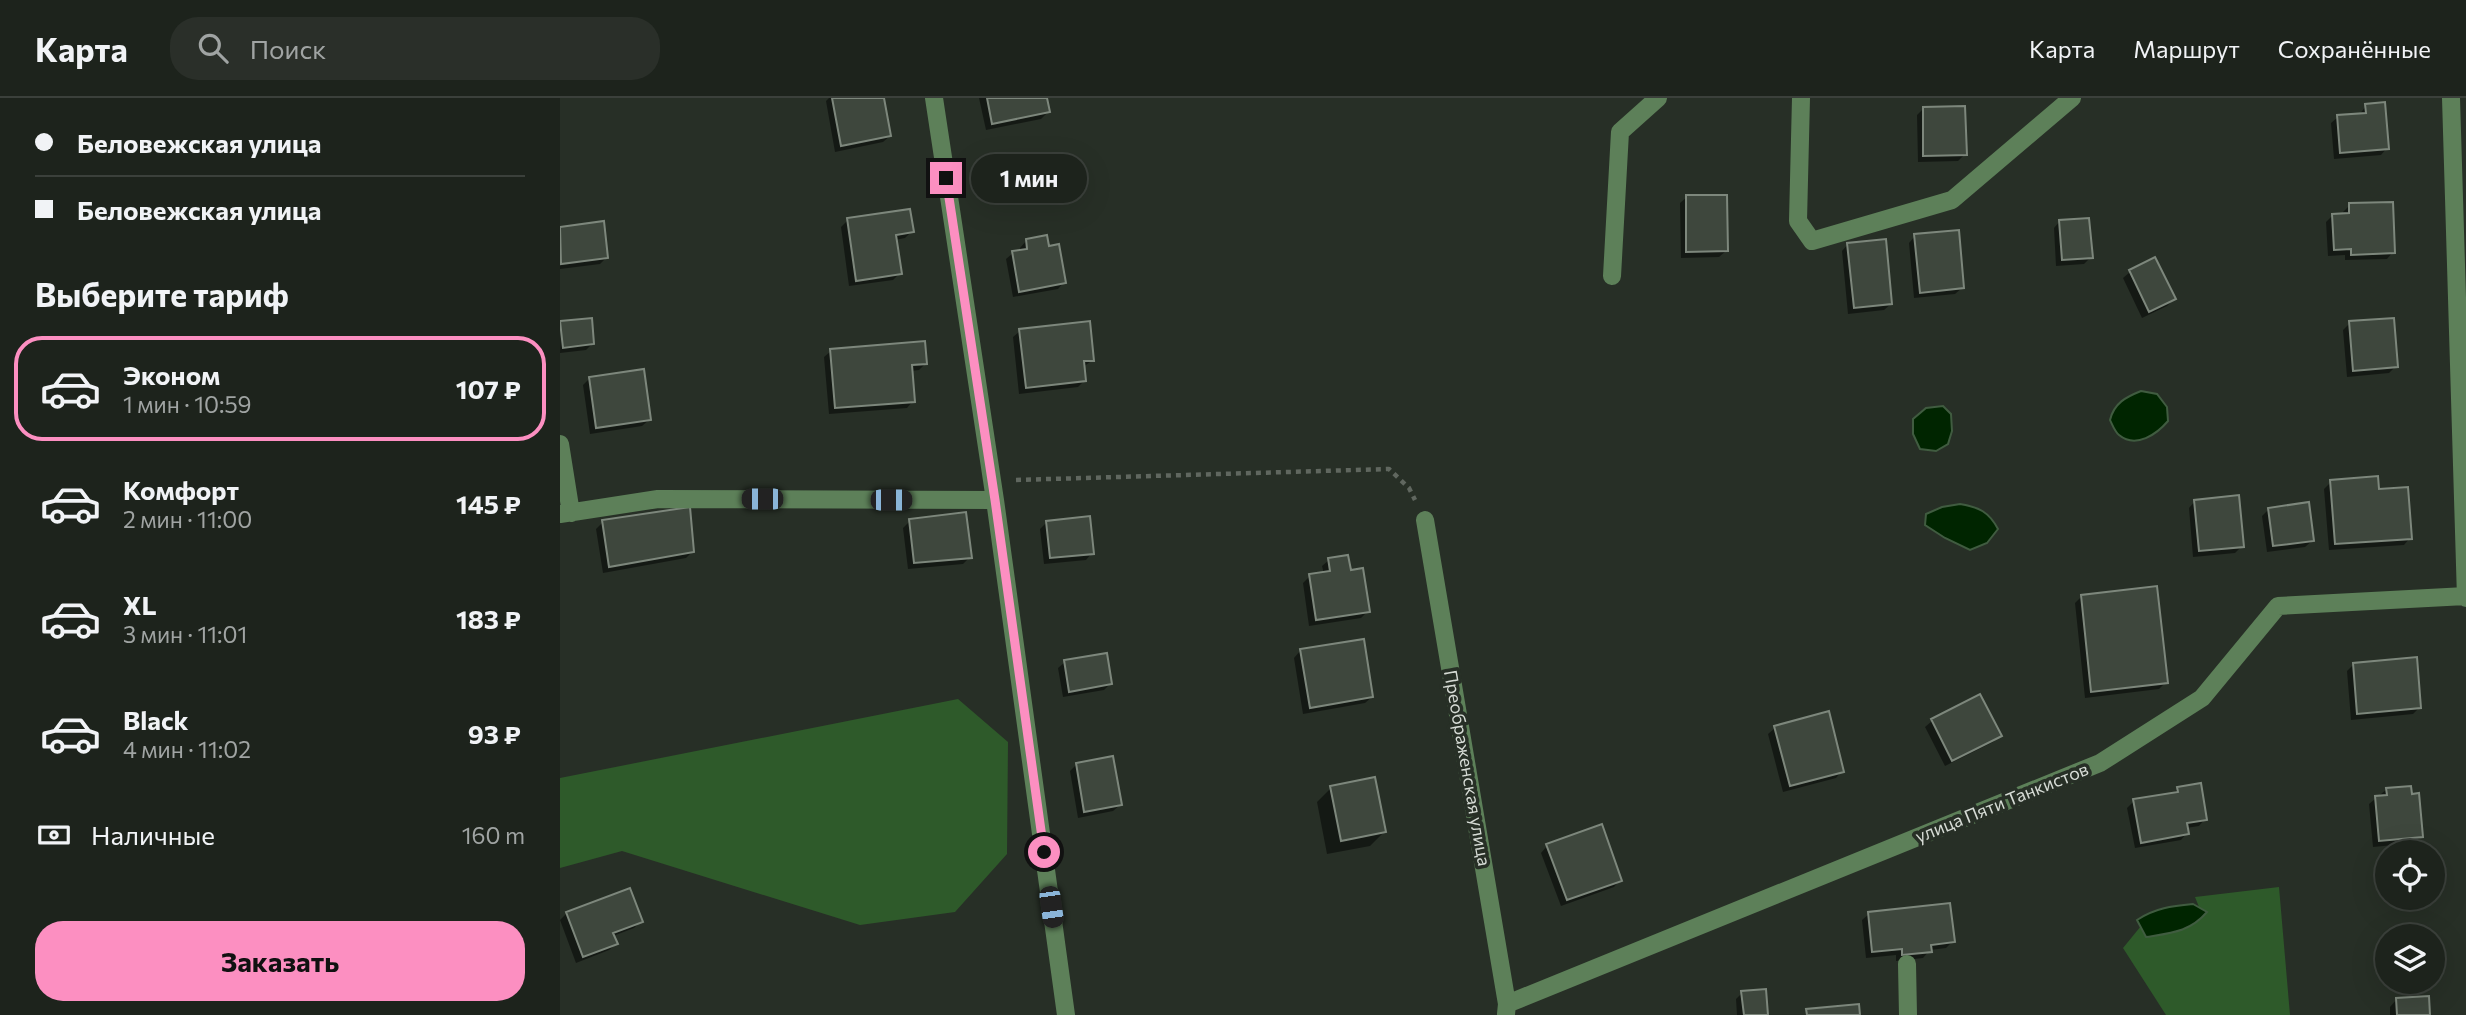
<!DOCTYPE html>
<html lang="ru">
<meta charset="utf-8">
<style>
:root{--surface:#1d231c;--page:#2a2f29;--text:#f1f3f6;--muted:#a0a4a3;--line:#3b403b;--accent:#fc8fc1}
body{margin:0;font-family:Commissioner,sans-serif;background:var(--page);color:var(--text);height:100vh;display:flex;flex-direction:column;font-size:26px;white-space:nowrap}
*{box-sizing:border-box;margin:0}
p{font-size:23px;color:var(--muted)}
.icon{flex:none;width:38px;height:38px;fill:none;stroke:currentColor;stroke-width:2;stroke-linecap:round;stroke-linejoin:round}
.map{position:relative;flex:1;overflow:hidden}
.details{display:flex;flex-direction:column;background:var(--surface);width:560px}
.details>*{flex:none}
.hud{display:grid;align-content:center;height:154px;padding:0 35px;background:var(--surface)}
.tools{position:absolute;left:1815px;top:742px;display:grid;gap:14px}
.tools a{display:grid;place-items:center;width:70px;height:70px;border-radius:50%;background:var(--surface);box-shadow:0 7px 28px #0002,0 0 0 2px var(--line);font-size:35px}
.end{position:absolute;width:32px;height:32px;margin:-16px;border:9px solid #fc8fc1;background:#111;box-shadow:0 0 0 4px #111}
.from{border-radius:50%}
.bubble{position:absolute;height:49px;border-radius:24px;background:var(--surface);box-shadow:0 7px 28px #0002,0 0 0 2px var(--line);font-size:23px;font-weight:700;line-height:49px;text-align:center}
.car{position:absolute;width:21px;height:42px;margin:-21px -10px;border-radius:9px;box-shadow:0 0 5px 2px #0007;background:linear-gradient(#222 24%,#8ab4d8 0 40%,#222 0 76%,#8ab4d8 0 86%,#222 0)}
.hud b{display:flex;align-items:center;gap:24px;height:66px;font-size:26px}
.hud b+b{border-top:2px solid var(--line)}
.hud i{width:18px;height:18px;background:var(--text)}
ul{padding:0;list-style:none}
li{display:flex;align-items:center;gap:21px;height:105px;margin:0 14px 10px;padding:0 21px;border:4px solid transparent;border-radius:28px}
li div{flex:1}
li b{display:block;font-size:26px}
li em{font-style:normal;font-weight:700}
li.active{border-color:var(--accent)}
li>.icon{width:63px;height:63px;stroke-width:1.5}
h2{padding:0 35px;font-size:32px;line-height:84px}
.pay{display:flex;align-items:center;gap:18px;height:77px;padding:0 35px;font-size:26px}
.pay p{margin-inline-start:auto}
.button{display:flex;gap:14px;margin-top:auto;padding:14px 35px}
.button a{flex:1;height:80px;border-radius:28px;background:var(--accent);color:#111;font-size:28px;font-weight:700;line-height:80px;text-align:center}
header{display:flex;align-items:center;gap:42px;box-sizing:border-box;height:98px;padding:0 35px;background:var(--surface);border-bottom:2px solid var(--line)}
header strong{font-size:33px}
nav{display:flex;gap:38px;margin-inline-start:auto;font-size:24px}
.search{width:490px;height:63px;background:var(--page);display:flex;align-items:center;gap:18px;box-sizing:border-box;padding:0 24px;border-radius:28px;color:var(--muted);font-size:26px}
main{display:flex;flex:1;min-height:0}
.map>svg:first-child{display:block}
.green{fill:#2e5a2a}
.water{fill:#002500;stroke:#405c40;stroke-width:2}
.shadow{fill:#0007}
.building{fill:#3e473d;stroke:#7d877c;stroke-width:2}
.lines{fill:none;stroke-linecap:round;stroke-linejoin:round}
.path{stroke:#60675f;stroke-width:4.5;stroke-dasharray:5 5;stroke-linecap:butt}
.minor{stroke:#5d8059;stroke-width:18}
.route{stroke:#fc8fc1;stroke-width:9}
.labels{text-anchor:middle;stroke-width:7;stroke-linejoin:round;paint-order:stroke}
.street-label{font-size:18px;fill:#d6dbd5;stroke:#272f26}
</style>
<header>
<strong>Карта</strong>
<div class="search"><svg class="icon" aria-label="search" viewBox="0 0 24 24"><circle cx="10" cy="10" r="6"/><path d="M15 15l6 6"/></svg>Поиск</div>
<nav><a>Карта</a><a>Маршрут</a><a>Сохранённые</a></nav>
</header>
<main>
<section class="details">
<div class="hud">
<b><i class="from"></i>Беловежская улица</b>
<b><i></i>Беловежская улица</b>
</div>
<h2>Выберите тариф</h2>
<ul>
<li class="active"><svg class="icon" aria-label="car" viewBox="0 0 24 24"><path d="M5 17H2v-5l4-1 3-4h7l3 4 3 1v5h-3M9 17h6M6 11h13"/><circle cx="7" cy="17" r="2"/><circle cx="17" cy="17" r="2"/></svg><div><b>Эконом</b><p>1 мин · 10:59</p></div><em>107 ₽</em></li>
<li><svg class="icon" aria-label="car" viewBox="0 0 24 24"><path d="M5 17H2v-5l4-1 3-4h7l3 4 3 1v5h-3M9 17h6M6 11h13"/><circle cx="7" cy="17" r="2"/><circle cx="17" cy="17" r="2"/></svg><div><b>Комфорт</b><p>2 мин · 11:00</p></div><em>145 ₽</em></li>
<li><svg class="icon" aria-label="car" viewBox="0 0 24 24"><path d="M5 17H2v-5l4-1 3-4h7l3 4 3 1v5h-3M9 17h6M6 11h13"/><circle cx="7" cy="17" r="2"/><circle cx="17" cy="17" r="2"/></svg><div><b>XL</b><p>3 мин · 11:01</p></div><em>183 ₽</em></li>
<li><svg class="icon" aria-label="car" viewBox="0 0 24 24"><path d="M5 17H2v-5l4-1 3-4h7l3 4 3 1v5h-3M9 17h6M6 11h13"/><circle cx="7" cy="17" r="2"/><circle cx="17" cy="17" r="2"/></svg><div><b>Black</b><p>4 мин · 11:02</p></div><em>93 ₽</em></li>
</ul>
<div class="pay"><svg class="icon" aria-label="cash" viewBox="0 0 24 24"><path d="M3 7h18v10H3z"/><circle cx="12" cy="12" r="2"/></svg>Наличные<p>160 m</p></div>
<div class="button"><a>Заказать</a></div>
</section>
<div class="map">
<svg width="1906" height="917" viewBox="0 0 1906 917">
<rect width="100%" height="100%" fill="#272f26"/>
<!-- green -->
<path class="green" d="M398,601L448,644L447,756L395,814L300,827L62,753L0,770V680Z
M1719,789L1730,917H1606L1563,850L1581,828L1587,839C1611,835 1631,833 1646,814L1639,809L1635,799Z"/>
<!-- water -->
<path class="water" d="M1581,293L1597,296L1607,309L1608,323C1597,336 1576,351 1559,337C1555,334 1552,326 1550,322C1554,305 1566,299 1581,293Z
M1383,308L1391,316L1392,333L1388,346L1376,353L1360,351L1353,336V321L1366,310Z
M1400,406C1419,409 1429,414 1438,431L1427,445L1410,452L1385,440L1365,427L1366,416L1382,409Z
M1633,806L1647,814C1630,834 1611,835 1586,839L1577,822C1595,810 1612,808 1633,806Z"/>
<!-- shadow -->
<path class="shadow" d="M269,0H322L330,38L323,44L275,54L266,3Z
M419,0H485L488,14L481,21L426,32Z
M1806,8L1827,50L1821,57L1774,61L1771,25L1778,19L1799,17Z
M1363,11L1405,56L1398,63L1358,64L1357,17Z
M1127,99L1166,153L1159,159L1121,160L1120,105Z
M1790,107L1833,154L1827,161L1785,162V157L1768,158L1766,124L1773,117H1783V114Z
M288,122L352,133L345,140L335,142L340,175L333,182L289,188L281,129Z
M1500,123L1531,159L1524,166L1496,168L1494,130Z
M42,125L46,160L40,166L0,171V131Z
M1355,138L1402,190L1395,196L1354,200L1349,145Z
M466,143L488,150L504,184L498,191L453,199L446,161L453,155L460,153V150Z
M1288,146L1331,206L1324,212L1288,216L1282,153Z
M1594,162L1614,201L1607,208L1582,220L1563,180L1570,174Z
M1,225L32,246L26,252L0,255Z
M1790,225L1836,268L1829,275L1787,279L1783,232Z
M460,233L533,262L523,269L525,282L518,289L459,296L453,239Z
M271,253L365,266L359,272L351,273L353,303L347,310L269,316L264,259Z
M30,280L89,322L82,328L30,336L23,287Z
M1771,384L1850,440L1844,447L1769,452L1764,391Z
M1635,403L1682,448L1675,455L1633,459L1629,410Z
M1709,411L1752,443L1745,449L1707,454L1702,418Z
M350,423L410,459L403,466L348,471L343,430Z
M43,424L133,453L126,460L43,475L36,431Z
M487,424L532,455L526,462L484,466L480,431Z
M769,462L789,474L808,513L801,520L749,528L743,485L750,478L764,476L762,468Z
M1521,499L1606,584L1599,591L1525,600L1515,505Z
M740,553L812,599L805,605L743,616L734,560Z
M505,564L550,586L544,592L503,599L498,570Z
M1793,567L1860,609L1853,616L1791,622L1787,573Z
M1419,598L1440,637L1433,644L1385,668L1365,629L1372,623Z
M1215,630L1282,673L1276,680L1223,694L1208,636Z
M516,667L560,707L553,713L518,720L510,673Z
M771,690L824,734L810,748L767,756L757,704Z
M1618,691L1645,721L1639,728L1626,730L1627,735L1621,742L1575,750L1567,710L1574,703L1612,696Z
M1827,691L1862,738L1855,745L1813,749L1809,706Z
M987,748L1060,782L1054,789L1001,808L981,755Z
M7,815L81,823L74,830L53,838L56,846L49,852L16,865L0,822Z
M1309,816L1393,843L1386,850L1370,852L1363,860L1336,863V857L1306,860L1302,822Z
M1182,895L1207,917H1177L1176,901Z
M1836,902L1868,917H1830V909Z"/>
<!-- building -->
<path class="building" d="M272,0H324L331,38L281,48Z
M427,0H487L490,14L432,26Z
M1825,4L1829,51L1780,55L1777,17L1806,15L1805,6Z
M1405,8L1407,57L1363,58V9Z
M1126,97H1167L1168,153L1126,154Z
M1833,104L1835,155L1791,157V151L1774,152L1772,116L1789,115V105Z
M350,111L354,134L336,137L342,176L296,183L287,120Z
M1529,120L1533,160L1502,162L1499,122Z
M44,123L48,160L1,166L0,129Z
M1399,132L1404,190L1360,195L1354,136Z
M487,137L489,148L499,146L506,185L459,194L452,153L467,151L466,141Z
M1326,141L1332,206L1294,210L1287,145Z
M1595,159L1616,201L1589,214L1569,172Z
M32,220L34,246L3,250L0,223Z
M1834,220L1838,269L1793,273L1789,223Z
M530,223L534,263H524L526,283L466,290L459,231Z
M365,243L367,266L352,267L355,304L275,310L270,251Z
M84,271L91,322L36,330L29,279Z
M1818,378L1819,391L1848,389L1852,441L1775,446L1770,382Z
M1679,397L1684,449L1639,453L1634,402Z
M1749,404L1754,443L1713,448L1708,410Z
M130,409L134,454L49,469L42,422Z
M406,414L412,460L354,465L349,421Z
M530,418L534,456L490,460L486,423Z
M788,457L791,472L803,470L810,514L756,522L749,476L770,473L768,460Z
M1597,488L1608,585L1531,594L1521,497Z
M804,541L813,599L750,610L740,551Z
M547,555L552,586L509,594L504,562Z
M1857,559L1861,610L1797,616L1793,565Z
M1420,596L1442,638L1392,663L1371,621Z
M1269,613L1284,674L1230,688L1214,628Z
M553,658L562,707L524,714L516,665Z
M815,679L826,734L781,743L770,688Z
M1641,685L1647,722L1627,725L1629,736L1581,745L1573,701L1618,694L1617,689Z
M1851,688L1852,696L1859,695L1863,739L1819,743L1815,698L1827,697L1826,690Z
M1042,726L1062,783L1007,802L986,746Z
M70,790L83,824L53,835L58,846L23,859L6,814Z
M1390,805L1395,844L1371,847L1372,854L1342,857V851L1312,854L1308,814Z
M1206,891L1208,917H1184L1181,893Z
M1869,898L1870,917H1837L1836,900Z
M1299,906L1300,917H1247L1246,911Z"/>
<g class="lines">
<!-- path -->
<path class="path" d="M456,382L829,371L849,390L855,402"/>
<!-- minor -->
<path class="minor" d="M374,0L435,402L506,917
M1241,0L1238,123L1252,143L1392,102L1512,0
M1891,0L1906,500
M1052,178L1060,34L1098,0
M0,346L11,415
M0,416L98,401L435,402
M865,422L947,906L946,916
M1347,866L1348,917
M947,906L1540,665L1642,600L1718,508L1906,498"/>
</g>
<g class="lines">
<!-- route -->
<path class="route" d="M386,80L435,402L484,754"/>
</g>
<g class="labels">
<!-- street labels -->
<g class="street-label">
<text transform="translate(907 670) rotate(80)" y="6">Преображенская улица</text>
<text transform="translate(1442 705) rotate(-22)" y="6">улица Пяти Танкистов</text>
</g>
</g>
</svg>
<div class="tools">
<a><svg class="icon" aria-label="locate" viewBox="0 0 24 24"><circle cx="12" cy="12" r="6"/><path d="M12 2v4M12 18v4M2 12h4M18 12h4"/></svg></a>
<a><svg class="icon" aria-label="layers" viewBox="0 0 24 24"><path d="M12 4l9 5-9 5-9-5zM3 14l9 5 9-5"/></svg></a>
</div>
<i class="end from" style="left:484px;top:754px"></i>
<i class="end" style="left:386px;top:80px"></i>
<div class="bubble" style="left:411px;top:56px;width:116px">1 мин</div>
<i class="car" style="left:202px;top:401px;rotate:270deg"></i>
<i class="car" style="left:331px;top:402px;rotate:90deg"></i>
<i class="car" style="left:491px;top:809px;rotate:172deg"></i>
</div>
</main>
